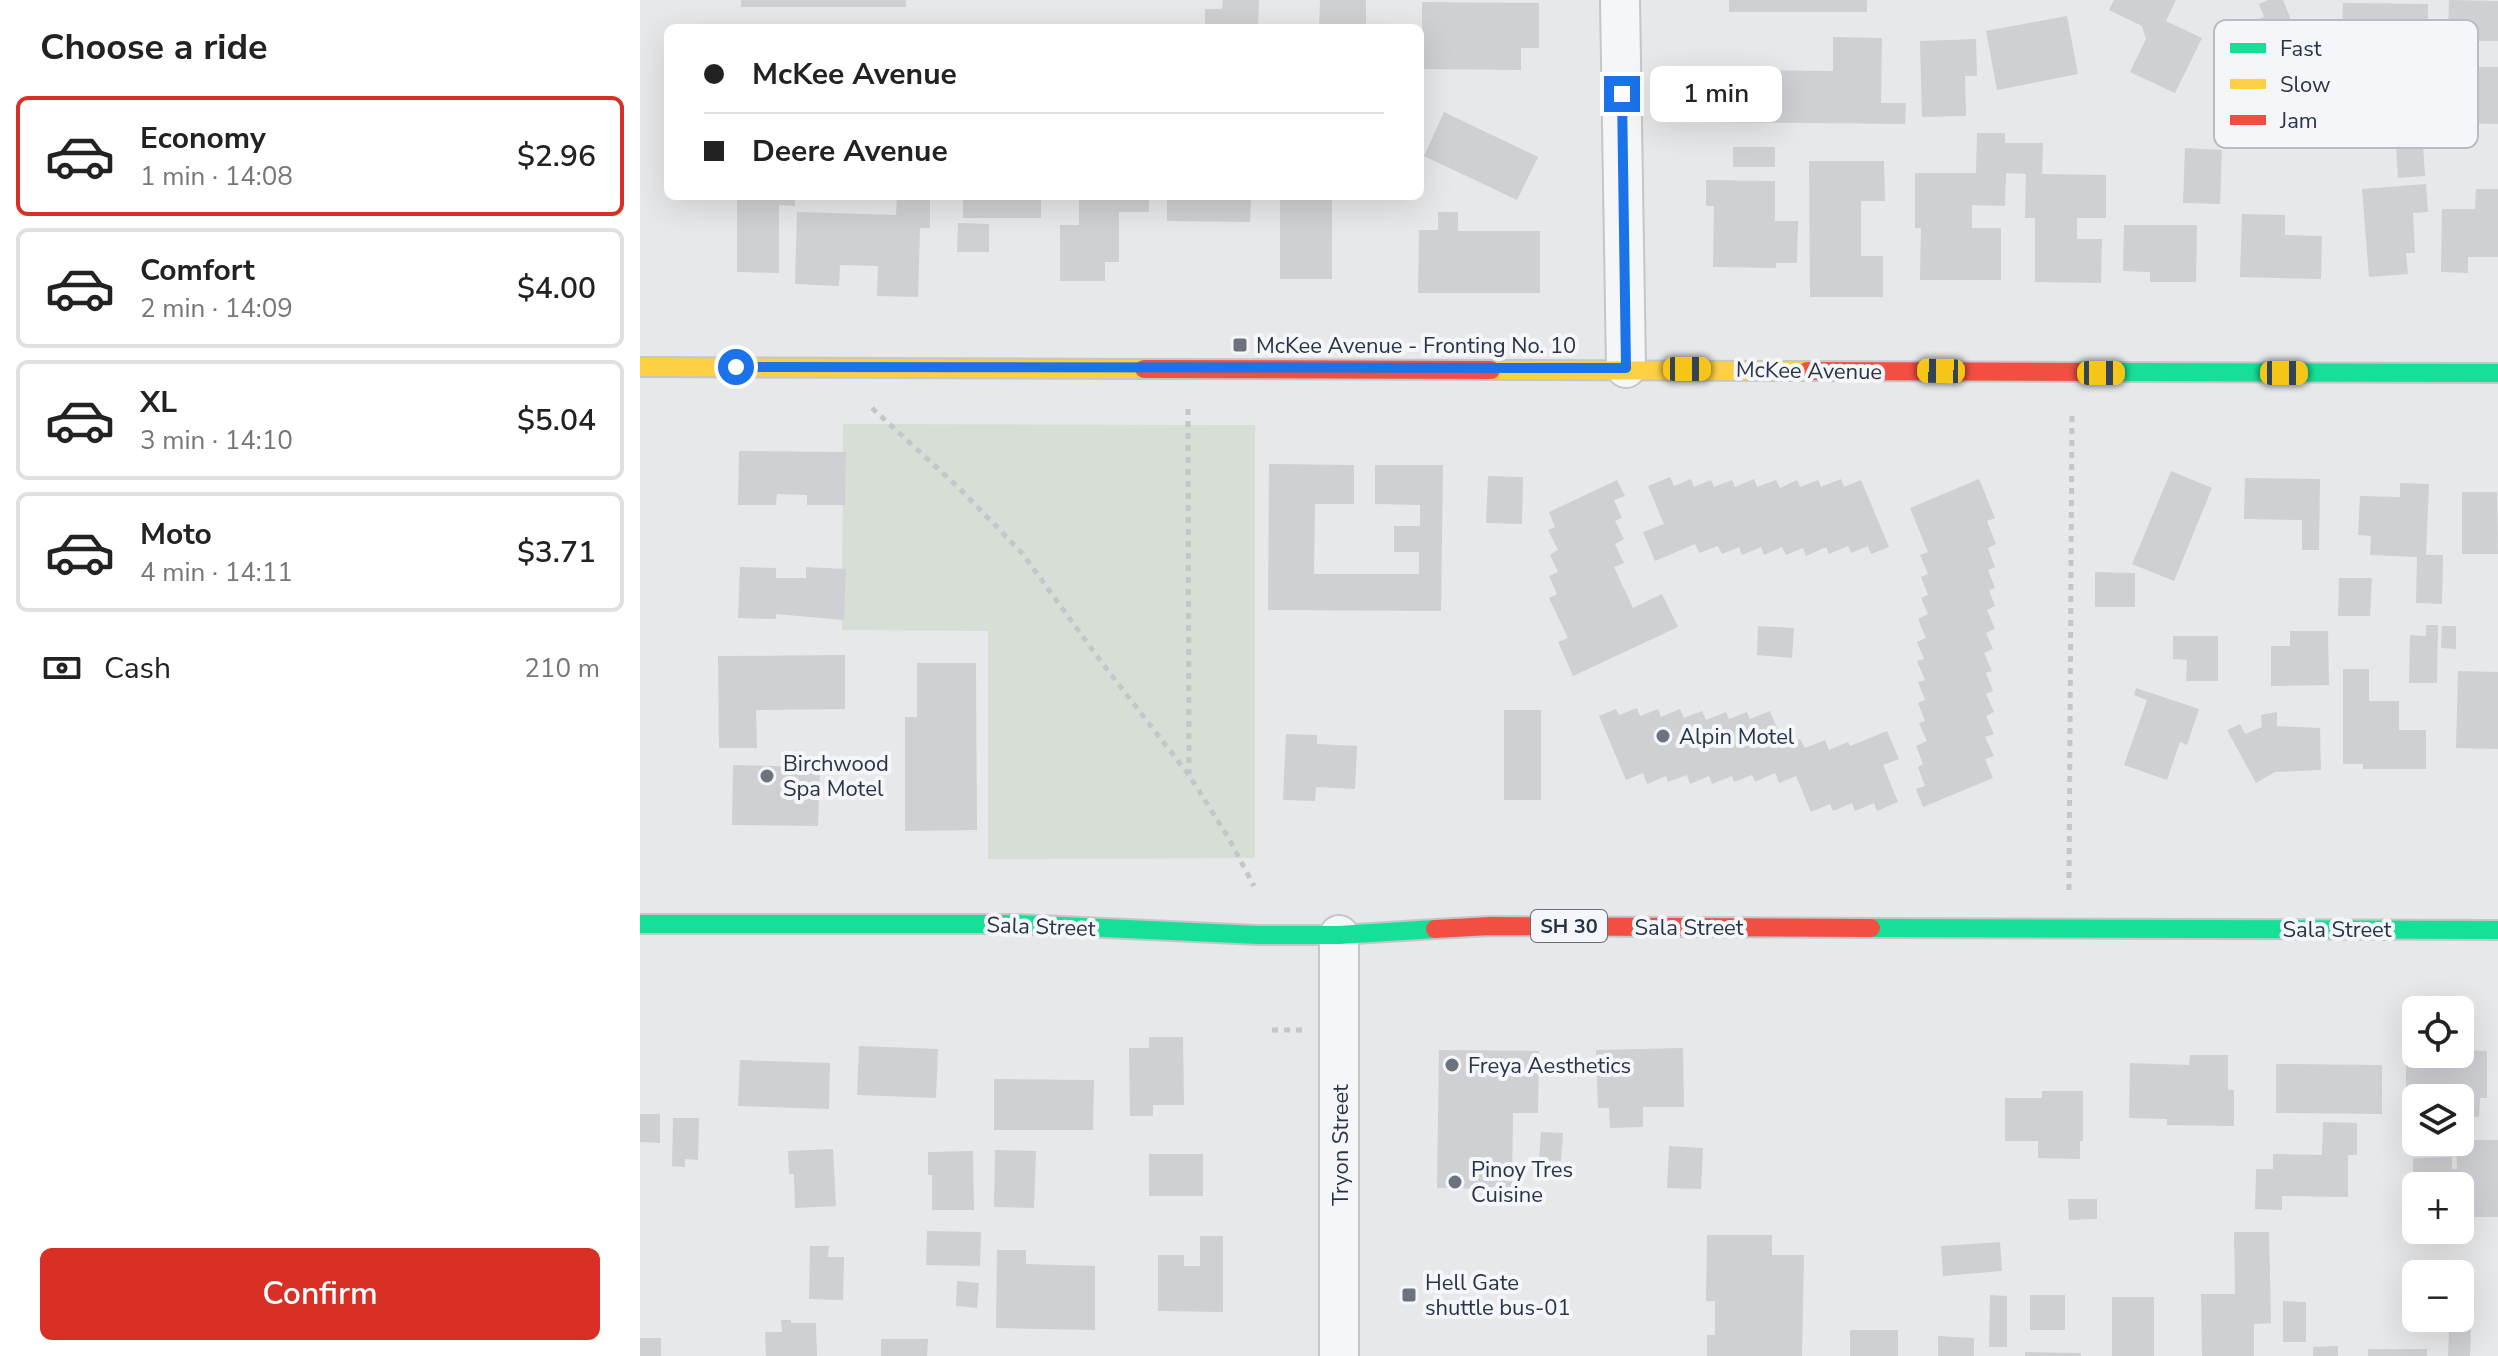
<!DOCTYPE html>
<meta charset="utf-8">
<style>
:root{--surface:#fff;--page:#f2f2f2;--text:#222;--muted:#767676;--line:#e0e0e0;--accent:#d93025}
body{margin:0;font-family:"Nunito Sans",sans-serif;background:var(--page);color:var(--text);height:100vh;display:flex;flex-direction:column;font-size:30px;white-space:nowrap}
*{box-sizing:border-box;margin:0}
p{font-size:26px;color:var(--muted)}
.icon{flex:none;width:44px;height:44px;fill:none;stroke:currentColor;stroke-width:2;stroke-linecap:round;stroke-linejoin:round}
.map{position:relative;flex:1;overflow:hidden}
.details{display:flex;flex-direction:column;background:var(--surface);width:640px}
.details>*{flex:none}
.guide{position:absolute;left:24px;top:24px;width:760px;height:176px;border-radius:12px;box-shadow:0 8px 32px #0002;display:grid;align-content:center;height:176px;padding:0 40px;background:var(--surface)}
.buttons{position:absolute;left:1762px;top:996px;display:grid;gap:16px}
.buttons a{display:grid;place-items:center;width:72px;height:72px;border-radius:12px;background:var(--surface);box-shadow:0 8px 32px #0002;font-size:40px}
.end{position:absolute;width:36px;height:36px;margin:-18px;border:10px solid #1a73e8;background:#fff;box-shadow:0 0 0 4px #fff}
.from{border-radius:50%}
.bubble{position:absolute;height:56px;border-radius:12px;background:var(--surface);box-shadow:0 8px 32px #0002;font-size:26px;font-weight:600;line-height:56px;text-align:center}
.car{position:absolute;width:24px;height:48px;margin:-24px -12px;border-radius:10px;box-shadow:0 0 6px 2px #0007;background:linear-gradient(#f5c518 24%,#345 0 40%,#f5c518 0 76%,#345 0 86%,#f5c518 0)}
.guide b{display:flex;align-items:center;gap:28px;height:76px;font-size:30px}
.guide b+b{border-top:2px solid var(--line)}
.guide i{width:20px;height:20px;background:var(--text)}
ul{padding:0;list-style:none}
li{display:flex;align-items:center;gap:24px;height:120px;margin:0 16px 12px;padding:0 24px;border:4px solid var(--line);border-radius:12px}
li div{flex:1}
li b{display:block;font-size:30px}
li em{font-style:normal;font-weight:600}
li.current{border-color:var(--accent)}
li>.icon{width:72px;height:72px;stroke-width:1.5}
h2{padding:0 40px;font-size:36px;line-height:96px}
.pay{display:flex;align-items:center;gap:20px;height:88px;padding:0 40px;font-size:30px}
.pay p{margin-inline-start:auto}
.action{display:flex;gap:16px;margin-top:auto;padding:16px 40px}
.action a{flex:1;height:92px;border-radius:12px;background:var(--accent);color:#fff;font-size:32px;font-weight:600;line-height:92px;text-align:center}
main{display:flex;flex:1;min-height:0}
.map>svg:first-child{display:block}
.grass{fill:#d6ded6}
.building{fill:#ced0d3}
.lines{fill:none;stroke-linecap:round;stroke-linejoin:round}
.street-casing{stroke:#c4c6c8;stroke-width:42}
.fast-casing{stroke:#c4c6c8;stroke-width:22}
.slow-casing{stroke:#c4c6c8;stroke-width:22}
.jam-casing{stroke:#c4c6c8;stroke-width:22}
.path{stroke:#c5c6ca;stroke-width:5;stroke-dasharray:6 6;stroke-linecap:butt}
.street{stroke:#f5f6f7;stroke-width:38}
.fast{stroke:#16e098;stroke-width:18}
.slow{stroke:#ffcf43;stroke-width:18}
.jam{stroke:#f24e42;stroke-width:18}
.route{stroke:#1a73e8;stroke-width:10}
.poi-dot{fill:#6c737f;stroke:#f4f6f9;stroke-width:3}
.labels{text-anchor:middle;stroke-width:8;stroke-linejoin:round;paint-order:stroke}
.shield{fill:#f4f6f9;stroke:#676e7b;stroke-width:2}
.shield-label{font-size:20px;font-weight:bold;fill:#2b3445}
.poi-label{font-size:22px;fill:#2b3445;stroke:#f4f6f9;text-anchor:start}
.street-label{font-size:22px;fill:#2b3445;stroke:#f4f6f9}
.key{fill:#f4f6f9;stroke:#b8bcc3;stroke-width:2}
.key-label{font-size:22px;fill:#2b3445}
</style>
<main>
<section class="details">
<h2>Choose a ride</h2>
<ul>
<li class="current"><svg class="icon" aria-label="car" viewBox="0 0 24 24"><path d="M5 17H2v-5l4-1 3-4h7l3 4 3 1v5h-3M9 17h6M6 11h13"/><circle cx="7" cy="17" r="2"/><circle cx="17" cy="17" r="2"/></svg><div><b>Economy</b><p>1 min · 14:08</p></div><em>$2.96</em></li>
<li><svg class="icon" aria-label="car" viewBox="0 0 24 24"><path d="M5 17H2v-5l4-1 3-4h7l3 4 3 1v5h-3M9 17h6M6 11h13"/><circle cx="7" cy="17" r="2"/><circle cx="17" cy="17" r="2"/></svg><div><b>Comfort</b><p>2 min · 14:09</p></div><em>$4.00</em></li>
<li><svg class="icon" aria-label="car" viewBox="0 0 24 24"><path d="M5 17H2v-5l4-1 3-4h7l3 4 3 1v5h-3M9 17h6M6 11h13"/><circle cx="7" cy="17" r="2"/><circle cx="17" cy="17" r="2"/></svg><div><b>XL</b><p>3 min · 14:10</p></div><em>$5.04</em></li>
<li><svg class="icon" aria-label="car" viewBox="0 0 24 24"><path d="M5 17H2v-5l4-1 3-4h7l3 4 3 1v5h-3M9 17h6M6 11h13"/><circle cx="7" cy="17" r="2"/><circle cx="17" cy="17" r="2"/></svg><div><b>Moto</b><p>4 min · 14:11</p></div><em>$3.71</em></li>
</ul>
<div class="pay"><svg class="icon" aria-label="cash" viewBox="0 0 24 24"><path d="M3 7h18v10H3z"/><circle cx="12" cy="12" r="2"/></svg>Cash<p>210 m</p></div>
<div class="action"><a>Confirm</a></div>
</section>
<div class="map">
<svg width="1858" height="1356" viewBox="0 0 1858 1356">
<rect width="100%" height="100%" fill="#e6e8ea"/>
<!-- grass -->
<path class="grass" d="M203,424L615,425V858L348,859V631L202,630Z"/>
<!-- building -->
<path class="building" d="M101,0H266V7H101Z
M583,0H619L618,28H565V9H582Z
M680,0H726V28H679Z
M1089,0H1227V12H1089Z
M1474,0H1536L1526,21L1562,38L1535,93L1490,72L1506,39L1502,26L1469,10Z
M1628,0H1643L1671,69L1624,88L1599,27L1624,17L1619,4Z
M1809,0L1858,1V41H1837V67H1858V124L1820,123L1821,63L1807,62Z
M782,2L899,3V48H881V70L782,69Z
M1703,3L1788,4L1787,133H1744V108H1762L1763,94H1743L1744,50H1702Z
M1427,16L1438,74L1357,90L1346,31Z
M1193,37L1242,38L1241,103H1266L1265,124L1064,122L1065,70L1193,71Z
M1336,39L1337,76H1325L1326,116L1282,117L1280,41Z
M804,112L898,157L877,200L784,156Z
M1337,133H1365V143H1403L1402,174L1466,175V218H1437V239H1462L1461,283L1395,282V218H1385L1386,174L1366,173L1365,206L1332,205V228H1361V280H1280L1281,228H1275V173H1336Z
M1783,144L1785,176L1758,178L1756,145Z
M1093,147H1135V167H1093Z
M1545,148L1582,150L1580,204L1543,203Z
M1169,161H1244L1245,201H1221V256H1243V297H1170Z
M1066,180L1135,181V221H1158L1157,263H1136V268L1073,267L1074,206H1066Z
M1786,184L1788,212L1773,213L1775,253H1766L1768,274L1729,277L1722,189Z
M1836,189H1858V257H1828V273L1801,272L1802,209H1835Z
M97,196H155V206L139,205V273L97,272Z
M257,196L290,198V228H280L278,297L237,296L238,266L200,265L199,286L155,284L157,212L256,215Z
M323,196H401V218H323Z
M439,196H509V212H479V262H465V281H420V225H439Z
M527,196H611L610,222L527,221Z
M640,196H692V279H640Z
M798,212H818V231H900V293H778L779,230H798Z
M1602,214L1645,215V235L1682,236L1681,279L1600,277Z
M318,223L349,224V252H317Z
M1484,225H1557L1556,282H1510V272L1483,271Z
M99,451L206,452L205,505H167V495L137,494L136,505H98Z
M629,464L714,465V504H675L674,574H779V552H754V526H780V505L735,504V465H803L801,611L628,610Z
M1531,471L1572,488L1534,581L1492,564Z
M848,476L883,477L882,524L846,523Z
M1030,477L1034,486L1051,479L1054,487L1071,480L1074,487L1092,480L1095,487L1114,479L1117,487L1136,480L1140,488L1157,480L1160,487L1178,480L1181,487L1201,479L1204,487L1221,480L1249,547L1231,554L1228,546L1211,553L1208,546L1189,554L1186,547L1166,556L1163,548L1146,555L1142,547L1124,555L1121,547L1102,555L1099,547L1082,554L1078,546L1059,553L1055,544L1015,561L1003,532L1024,524L1008,486Z
M1605,478L1680,479L1679,550H1662V520L1604,519Z
M1339,479L1355,518L1347,521L1356,544L1348,548L1355,567L1348,570L1355,588L1349,590L1355,606L1347,610L1355,629L1346,633L1353,649L1344,653L1352,671L1346,673L1353,691L1346,694L1354,712L1346,716L1354,734L1345,737L1354,756L1345,759L1353,778L1283,807L1276,789L1285,786L1278,767L1283,764L1276,746L1287,741L1279,723L1285,721L1278,703L1285,700L1278,682L1285,680L1277,661L1284,659L1277,642L1286,638L1278,619L1288,614L1281,598L1288,595L1281,577L1288,574L1280,555L1288,552L1270,508Z
M977,480L985,496L974,500L982,518L975,521L984,539L975,544L984,563L974,567L993,608L1022,594L1038,627L933,676L918,642L928,638L909,598L917,594L909,576L918,572L910,555L918,550L908,530L915,527L909,512Z
M1760,483L1789,484L1786,555H1803L1802,604L1776,603L1777,557L1730,555L1731,536L1718,535L1720,496L1760,497Z
M1822,492H1857L1858,554H1822Z
M100,567L136,568V578H166V567L206,569L204,620L136,614V619L98,618Z
M1455,572L1495,573V607H1455Z
M1699,578H1732L1730,616H1698Z
M1786,625H1798L1797,683H1769L1770,635L1786,636Z
M1118,626L1154,628L1152,658L1117,655Z
M1802,626H1816V649L1801,648Z
M1650,631H1688L1689,685L1631,686V646H1650Z
M1533,636H1578V681H1546L1547,660L1533,659Z
M205,655V709L116,710L117,748H79L78,656Z
M277,663H336L337,830L265,831V717H277Z
M1703,669H1729V701H1759V730H1786V769H1723V764H1703Z
M1818,671L1858,672V749L1816,748Z
M1496,688L1559,709L1547,745L1540,742L1527,780L1484,765L1507,700L1494,695Z
M997,708L1000,716L1018,709L1021,717L1040,709L1044,718L1062,711L1066,720L1086,712L1089,719L1107,712L1110,719L1130,711L1144,745L1160,739L1165,748L1185,740L1189,750L1208,742L1210,746L1247,731L1259,759L1243,765L1258,802L1237,811L1234,803L1215,811L1212,803L1193,811L1190,804L1171,812L1156,776L1139,783L1135,773L1115,782L1112,775L1094,782L1092,776L1072,784L1069,776L1050,784L1047,775L1028,782L1026,776L1007,784L1003,773L986,780L959,716L976,709L979,715Z
M864,710H901V800H864Z
M1637,712V726L1680,728L1681,770L1635,772L1616,783L1587,730L1600,724L1605,734L1622,727L1621,715Z
M646,734L677,735V744L717,746L715,789L676,787L675,801L643,800Z
M93,765L180,767L178,826L92,825Z
M509,1037H543L544,1105H513V1116H490L489,1048H509Z
M219,1046L298,1049L296,1098L217,1095Z
M1043,1048L1044,1107H1003V1127L970,1128L969,1108H958L956,1050Z
M799,1050L899,1051L898,1113H873L872,1189L797,1188Z
M1766,1050H1776V1054H1820V1050L1847,1051V1098H1840L1839,1117H1820V1098L1766,1097Z
M1550,1055H1588V1090H1594V1126L1527,1125V1119L1489,1118L1490,1063L1549,1065Z
M100,1060L190,1063L189,1109L98,1106Z
M1636,1064L1742,1065V1114L1636,1113Z
M354,1079L454,1080L453,1130H354Z
M1402,1091H1443V1141H1440V1159L1398,1158V1141H1365V1098H1402Z
M0,1114H20V1143L0,1142Z
M33,1118H59L58,1160L45,1159V1167L32,1166Z
M1683,1122L1717,1123V1155H1708V1197L1642,1196V1210L1615,1209L1616,1169H1633V1154L1682,1155Z
M901,1132L923,1133L921,1161L899,1160Z
M1820,1140H1858V1217H1820V1186H1776V1202H1773V1158L1812,1157V1169H1817L1816,1142Z
M1029,1146L1063,1148L1061,1189L1027,1188Z
M193,1149L196,1206L155,1208L154,1174H149L148,1151Z
M355,1150L396,1151L394,1208L354,1207Z
M333,1151L334,1210H292V1175H288V1152Z
M509,1154H563V1196H509Z
M1428,1199H1457V1219L1429,1220Z
M287,1231L341,1232L340,1266L286,1265Z
M1594,1232H1629L1631,1323L1614,1324V1356H1562L1561,1294H1595Z
M1067,1235H1132V1255H1164L1162,1356H1067V1335H1075V1301H1066Z
M560,1236H583V1312L518,1311V1255H544V1266H560Z
M1360,1242L1362,1271L1303,1276L1301,1246Z
M170,1246H189L188,1257H204L203,1300L169,1299Z
M357,1250H386V1264L455,1266V1330L356,1328Z
M317,1281L339,1283L337,1308L316,1306Z
M1350,1295L1367,1296V1347H1349Z
M1390,1295H1425V1330H1390Z
M1472,1297H1514V1356H1472Z
M1643,1301L1666,1302V1342H1643Z
M141,1320H151V1323H176L177,1356H126L125,1332H142Z
M1210,1330H1258V1356H1210Z
M1809,1330H1831L1830,1356H1808Z
M1298,1336L1334,1338V1356H1298Z
M0,1338H21V1356H0Z
M241,1339H288L287,1356H241Z
M1698,1346V1356H1673V1347Z
M1728,1349H1787V1356H1728Z
M1385,1352L1441,1353V1356H1385Z"/>
<g class="lines">
<defs>
<path id="street" d="M980,0L986,368
M699,1356V935"/>
<path id="fast" d="M1463,372L1858,373
M0,924H378L618,935H699L795,929
M1231,928L1858,930"/>
<path id="slow" d="M0,367L504,369
M851,370L1167,371"/>
<path id="jam" d="M504,369L851,370
M1167,371L1463,372
M795,929L851,926L1231,928"/>
</defs>
<!-- street casing -->
<use href="#street" class="street-casing"/>
<!-- fast casing -->
<use href="#fast" class="fast-casing"/>
<!-- slow casing -->
<use href="#slow" class="slow-casing"/>
<!-- jam casing -->
<use href="#jam" class="jam-casing"/>
<!-- path -->
<path class="path" d="M232,408L320,489L382,553L462,663L549,775L588,837L614,886
M548,409L549,774
M1429,890L1432,412
M632,1030H663"/>
<!-- street -->
<use href="#street" class="street"/>
<!-- fast -->
<use href="#fast" class="fast"/>
<!-- slow -->
<use href="#slow" class="slow"/>
<!-- jam -->
<use href="#jam" class="jam"/>
</g>
<g class="lines">
<!-- route -->
<path class="route" d="M96,367L986,368L982,94"/>
</g>
<!-- markers -->
<g class="poi-dot">
<rect x="592" y="337" width="16" height="16" rx="4"/>
<circle cx="1023" cy="736" r="8"/>
<circle cx="127" cy="776" r="8"/>
<circle cx="812" cy="1065" r="8"/>
<circle cx="815" cy="1182" r="8"/>
<rect x="761" y="1287" width="16" height="16" rx="4"/>
</g>
<g class="labels">
<!-- shield labels -->
<rect class="shield" x="891" y="910" width="76" height="32" rx="6"/>
<g class="shield-label">
<text x="929" y="933">SH 30</text>
</g>
<!-- poi labels -->
<g class="poi-label">
<text x="616" y="353">McKee Avenue - Fronting No. 10</text>
<text x="1039" y="744">Alpin Motel</text>
<text x="143" y="771">Birchwood<tspan x="143" dy="25">Spa Motel</tspan></text>
<text x="828" y="1073">Freya Aesthetics</text>
<text x="831" y="1177">Pinoy Tres<tspan x="831" dy="25">Cuisine</tspan></text>
<text x="785" y="1290">Hell Gate<tspan x="785" dy="25">shuttle bus-01</tspan></text>
</g>
<!-- street labels -->
<g class="street-label">
<text transform="translate(1169 370) rotate(1)" y="8">McKee Avenue</text>
<text transform="translate(401 926) rotate(2)" y="8">Sala Street</text>
<text x="1049" y="935">Sala Street</text>
<text x="1697" y="937">Sala Street</text>
<text transform="translate(700 1145) rotate(-90)" y="8">Tryon Street</text>
</g>
</g>
<!-- legend -->
<rect x="1574" y="20" width="264" height="128" rx="12" class="key"/>
<rect x="1590" y="43" width="36" height="10" fill="#16e098"/>
<rect x="1590" y="79" width="36" height="10" fill="#ffcf43"/>
<rect x="1590" y="115" width="36" height="10" fill="#f24e42"/>
<g class="key-label">
<text x="1640" y="56">Fast</text>
<text x="1640" y="92">Slow</text>
<text x="1640" y="128">Jam</text>
</g>
</svg>
<div class="buttons">
<a><svg class="icon" aria-label="locate" viewBox="0 0 24 24"><circle cx="12" cy="12" r="6"/><path d="M12 2v4M12 18v4M2 12h4M18 12h4"/></svg></a>
<a><svg class="icon" aria-label="layers" viewBox="0 0 24 24"><path d="M12 4l9 5-9 5-9-5zM3 14l9 5 9-5"/></svg></a>
<a>+</a>
<a>−</a>
</div>
<i class="end from" style="left:96px;top:367px"></i>
<i class="end" style="left:982px;top:94px"></i>
<div class="bubble" style="left:1010px;top:66px;width:132px">1 min</div>
<i class="car" style="left:1047px;top:369px;rotate:90deg"></i>
<i class="car" style="left:1301px;top:371px;rotate:271deg"></i>
<i class="car" style="left:1461px;top:373px;rotate:90deg"></i>
<i class="car" style="left:1644px;top:373px;rotate:90deg"></i>
<div class="guide">
<b><i class="from"></i>McKee Avenue</b>
<b><i></i>Deere Avenue</b>
</div>
</div>
</main>
